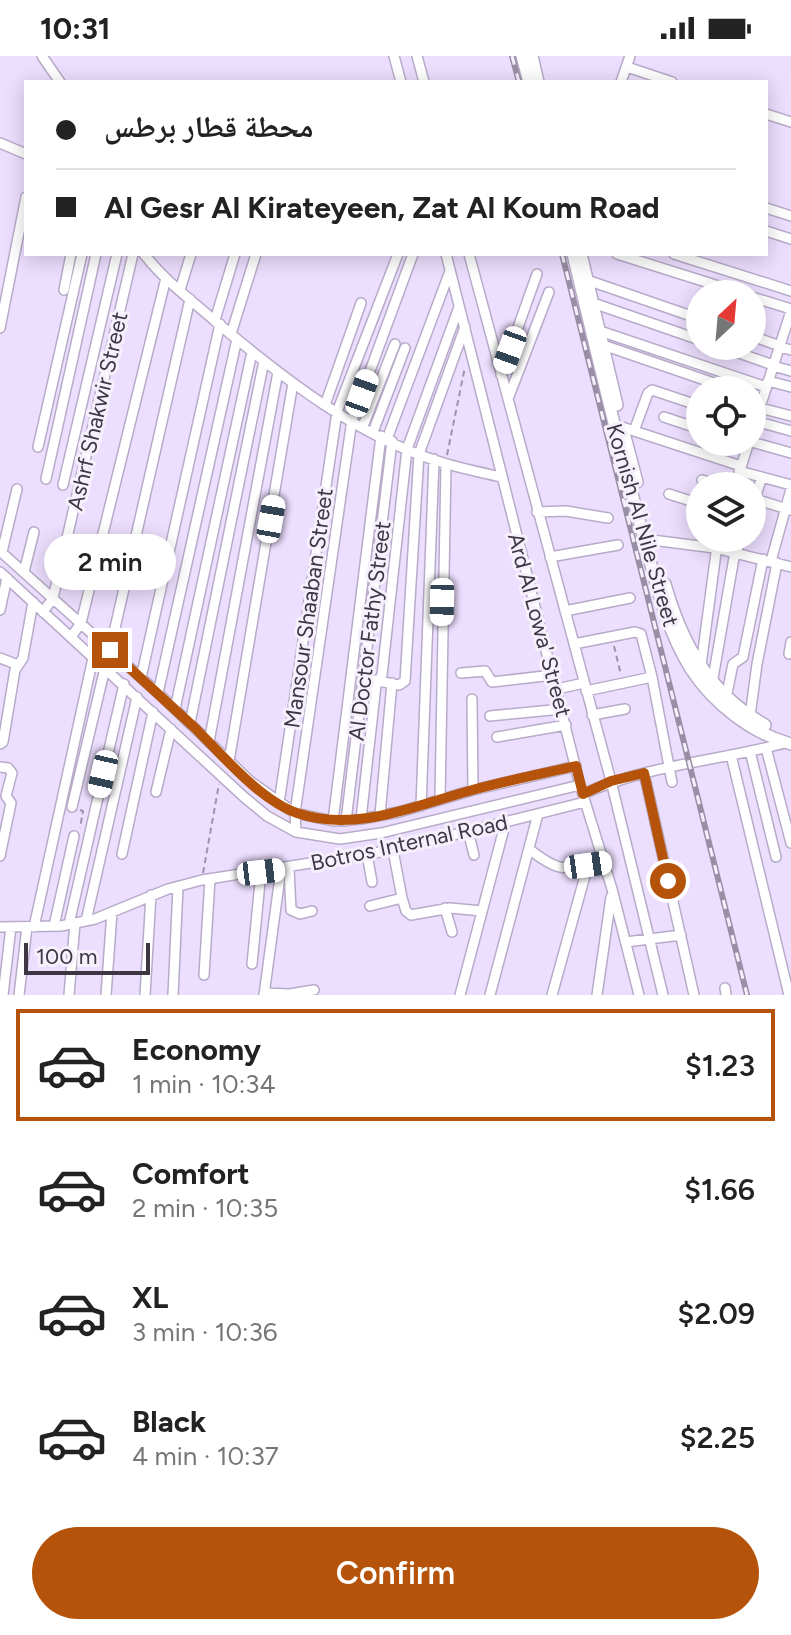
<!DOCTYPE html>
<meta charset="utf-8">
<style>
:root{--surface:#fff;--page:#f2f2f2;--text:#222;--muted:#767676;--line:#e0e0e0;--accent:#b45309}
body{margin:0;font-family:Figtree,"Noto Naskh Arabic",sans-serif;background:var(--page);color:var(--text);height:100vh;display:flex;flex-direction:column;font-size:30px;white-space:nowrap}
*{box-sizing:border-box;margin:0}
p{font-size:26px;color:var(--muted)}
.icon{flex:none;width:44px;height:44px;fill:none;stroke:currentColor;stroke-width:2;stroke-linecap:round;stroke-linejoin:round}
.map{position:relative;height:939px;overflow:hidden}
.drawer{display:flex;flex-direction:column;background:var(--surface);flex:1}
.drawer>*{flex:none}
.top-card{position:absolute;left:24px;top:24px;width:744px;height:176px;border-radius:0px;box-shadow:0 4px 20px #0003;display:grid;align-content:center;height:176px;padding:0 32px;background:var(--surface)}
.needle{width:52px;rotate:26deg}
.buttons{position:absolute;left:686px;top:224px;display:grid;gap:16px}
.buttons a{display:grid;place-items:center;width:80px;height:80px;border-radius:50%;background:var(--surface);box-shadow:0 4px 20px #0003;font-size:40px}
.scale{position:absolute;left:24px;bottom:20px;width:126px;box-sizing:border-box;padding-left:8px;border:4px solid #3c3743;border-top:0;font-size:22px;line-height:28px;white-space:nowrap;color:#3c3743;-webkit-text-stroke:6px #f5f0fc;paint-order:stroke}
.end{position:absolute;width:36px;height:36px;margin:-18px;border:10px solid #b45309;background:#fff;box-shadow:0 0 0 4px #fff}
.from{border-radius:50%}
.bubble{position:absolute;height:56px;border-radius:28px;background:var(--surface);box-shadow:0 4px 20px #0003;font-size:26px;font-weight:600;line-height:56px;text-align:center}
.car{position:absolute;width:24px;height:48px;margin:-24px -12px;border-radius:10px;box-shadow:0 0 6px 2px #0007;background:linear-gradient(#fff 24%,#345 0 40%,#fff 0 76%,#345 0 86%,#fff 0)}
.top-card b{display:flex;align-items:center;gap:28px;height:76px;font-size:30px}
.top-card b+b{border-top:2px solid var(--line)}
.top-card i{width:20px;height:20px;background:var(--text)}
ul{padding:14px 0 0;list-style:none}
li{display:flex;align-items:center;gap:24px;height:112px;margin:0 16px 12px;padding:0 16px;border:4px solid transparent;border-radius:0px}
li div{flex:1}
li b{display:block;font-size:30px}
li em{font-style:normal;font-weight:600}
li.current{border-color:var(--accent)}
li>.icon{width:72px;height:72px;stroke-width:1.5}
.action{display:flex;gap:16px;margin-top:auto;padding:16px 32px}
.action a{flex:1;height:92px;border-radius:48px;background:var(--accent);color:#fff;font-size:32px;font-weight:600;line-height:92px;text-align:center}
.status{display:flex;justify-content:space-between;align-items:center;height:56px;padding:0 40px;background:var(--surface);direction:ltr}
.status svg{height:22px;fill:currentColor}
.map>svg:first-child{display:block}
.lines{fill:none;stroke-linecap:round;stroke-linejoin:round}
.minor-casing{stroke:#b8abc9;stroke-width:12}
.major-casing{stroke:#b8abc9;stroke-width:14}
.path{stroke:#9d93aa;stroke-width:2;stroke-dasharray:6 4;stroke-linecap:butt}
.minor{stroke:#fff;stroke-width:9}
.major{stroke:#fff;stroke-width:11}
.rail-casing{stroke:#988ea5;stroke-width:6}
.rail{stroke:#f5f0fc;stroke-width:3;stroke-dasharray:9;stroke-linecap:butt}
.route{stroke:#b45309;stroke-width:10}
.labels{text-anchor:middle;stroke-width:6;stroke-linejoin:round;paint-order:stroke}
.street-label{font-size:22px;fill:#3c3743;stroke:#f5f0fc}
</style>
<div class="status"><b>10:31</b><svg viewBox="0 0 49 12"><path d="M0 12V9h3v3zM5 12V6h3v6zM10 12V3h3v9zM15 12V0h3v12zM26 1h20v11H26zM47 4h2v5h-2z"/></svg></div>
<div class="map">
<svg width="791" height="939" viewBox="0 0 791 939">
<rect width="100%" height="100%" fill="#ecdefe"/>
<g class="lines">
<defs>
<path id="minor" d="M42,0L60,26
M394,0L401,26
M417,0L424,26
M627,11L672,26
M621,26L630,0
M766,58L791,66
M0,87L26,98
M766,152L791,160
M766,175L791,183
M144,198C164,224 191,244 215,265C283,322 360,383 447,408C465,413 483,417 501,421
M446,198L580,729L612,833L639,939
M469,198L611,725L663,939
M617,198L744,238
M674,198L791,235
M587,224L700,263
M64,234L71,198
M180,234L191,198
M752,241L791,253
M593,247L700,284
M215,264L235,198
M0,272L26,141
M600,275L766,331
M231,278L256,198
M752,280L780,290
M603,289L734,334
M719,290L773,309
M779,291L791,294
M773,310L791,315
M501,319L537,218
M768,325L791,331
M508,343L549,236
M325,349L361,247
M760,352L791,360
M664,361L700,373
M755,365L791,375
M363,370L395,288
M622,371L741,410
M634,375L648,337L652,334L700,350
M373,376L405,292
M752,376L791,255
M387,383L450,215
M752,386L791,397
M38,391L82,198
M739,415L791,429
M46,423L96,198
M702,424L721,430
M63,429L117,198
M735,430L749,386
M669,438L700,448
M755,443L790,454
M752,451L762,421
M537,456L566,455L608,462
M652,484L715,492L791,511
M0,495L158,637L251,726L295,757L333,765L361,763L399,756L473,734L576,710
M2,496L17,433
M736,497L741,482
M550,501L618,489
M771,505L791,433
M0,516L244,741L267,760L296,776L340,783L381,777L580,729
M24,516L34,476
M0,554L7,522
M565,555L630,542
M43,556L53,542L133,198
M71,581L81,567L166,222
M574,588L635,576L641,578L652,621L672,726
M110,594L190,243
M789,598L791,586
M0,602L18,609
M701,609L718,482
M461,617L485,615L492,626L553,619
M141,622L220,268
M363,622L399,629L405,625L419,398L465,271
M712,628L735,496
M557,633L584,627
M586,635L652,621
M158,637L237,283
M726,642L733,608L743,601L763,503
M472,643L473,734
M175,653L252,296
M592,659L625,653
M490,660L562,653
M750,660L757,608L777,507
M190,667L264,305
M497,681L566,669
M209,686L278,316
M0,688L3,686L15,614L23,602L33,546
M766,692L791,787
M750,695L776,801
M731,699L789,939
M229,705L293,327
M0,711L8,712L12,717L6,740L11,747L0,800
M644,717L694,939
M156,736L171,673
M583,738C648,709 717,705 785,687
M440,743L446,408
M279,747L337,356L398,198
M421,750L434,403
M72,751L105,612
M380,759L392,627
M361,763L376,629L382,619L407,393L459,251
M333,765L381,380
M346,765L392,385
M468,775L474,799
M296,776L295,757L352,364L413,198
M529,793C562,819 565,812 604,807
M122,798L153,656
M367,798L372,826
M289,812L291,854L300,858L312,855
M402,842L406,855L411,859L450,852L482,855
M370,850L402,842L393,794
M445,852L452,876
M86,865L137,641
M69,868L124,628
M54,870L74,780
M0,871L61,870L95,863L168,833L202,824L393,794L585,746
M34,871L93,602
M626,886L681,879
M252,908L261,816
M204,919L210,823
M725,932L726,939
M264,937L290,938L314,934
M3,939L11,871
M19,939L27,871
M69,939L75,867
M106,939L112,856
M145,939L151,839
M173,939L178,831
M264,939L281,813
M460,939L506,765
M490,939L538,758
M552,939L588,809
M597,939L611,841"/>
<path id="major" d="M522,0L529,26
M532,0L538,26
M573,198C595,291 617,383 642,475C655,522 665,572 691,613C713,647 751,677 791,688
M581,198L617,349
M624,377L637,426
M665,528C682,588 709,637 765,669"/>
</defs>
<!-- minor casing -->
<use href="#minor" class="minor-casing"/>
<!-- major casing -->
<use href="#major" class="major-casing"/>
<!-- path -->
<path class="path" d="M447,399L465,311
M614,590L621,619
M80,754L83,755L80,772
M203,817L219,728"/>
<!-- minor -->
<use href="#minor" class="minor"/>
<!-- major -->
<use href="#major" class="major"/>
<defs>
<path id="rail" d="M512,0L519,26
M562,198L747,939"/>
</defs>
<!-- rail casing -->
<use href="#rail" class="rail-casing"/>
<!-- rail -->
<use href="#rail" class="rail"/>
</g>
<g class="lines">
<!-- route -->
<path class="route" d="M110,594C138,620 167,646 195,672C222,699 261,745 297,757C355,777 414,750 469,735C504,725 541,718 576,710L583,738L611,725L644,717L668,825"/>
</g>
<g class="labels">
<!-- street labels -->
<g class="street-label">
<text transform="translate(97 355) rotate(-77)" y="8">Ashrf Shakwir Street</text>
<text transform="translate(643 469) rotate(74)" y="8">Kornish Al Nile Street</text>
<text transform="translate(308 552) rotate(-82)" y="8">Mansour Shaaban Street</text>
<text transform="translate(540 569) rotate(75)" y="8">Ard Al Lowa' Street</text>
<text transform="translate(369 575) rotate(-83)" y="8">Al Doctor Fathy Street</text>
<text transform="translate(409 786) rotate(-12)" y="8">Botros Internal Road</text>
</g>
</g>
</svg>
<div class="buttons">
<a><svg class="needle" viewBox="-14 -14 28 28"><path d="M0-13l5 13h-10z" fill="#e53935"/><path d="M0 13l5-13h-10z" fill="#767676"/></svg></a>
<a><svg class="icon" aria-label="locate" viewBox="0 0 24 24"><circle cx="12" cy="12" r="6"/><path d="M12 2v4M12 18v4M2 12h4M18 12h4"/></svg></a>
<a><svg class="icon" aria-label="layers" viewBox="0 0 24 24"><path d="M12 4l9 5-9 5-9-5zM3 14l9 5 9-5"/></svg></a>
</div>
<div class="scale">100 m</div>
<i class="end from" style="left:668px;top:825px"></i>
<i class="end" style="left:110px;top:594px"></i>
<div class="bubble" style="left:44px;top:478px;width:132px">2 min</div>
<i class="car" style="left:510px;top:294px;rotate:200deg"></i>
<i class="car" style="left:362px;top:337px;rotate:20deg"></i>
<i class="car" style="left:271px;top:463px;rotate:10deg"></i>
<i class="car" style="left:442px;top:546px;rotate:181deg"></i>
<i class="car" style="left:103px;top:718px;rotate:193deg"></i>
<i class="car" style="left:588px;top:809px;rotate:82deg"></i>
<i class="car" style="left:261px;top:816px;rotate:83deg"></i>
<div class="top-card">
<b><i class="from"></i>محطة قطار برطس</b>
<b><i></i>Al Gesr Al Kirateyeen, Zat Al Koum Road</b>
</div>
</div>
<section class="drawer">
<ul>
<li class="current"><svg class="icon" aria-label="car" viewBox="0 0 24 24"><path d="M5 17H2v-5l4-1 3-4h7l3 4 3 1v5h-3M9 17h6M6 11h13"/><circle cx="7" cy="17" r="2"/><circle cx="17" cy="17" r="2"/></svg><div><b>Economy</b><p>1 min · 10:34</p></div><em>$1.23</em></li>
<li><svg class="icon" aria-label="car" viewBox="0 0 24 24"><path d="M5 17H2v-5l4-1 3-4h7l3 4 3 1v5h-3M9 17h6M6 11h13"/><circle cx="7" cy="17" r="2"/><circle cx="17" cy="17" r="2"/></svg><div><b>Comfort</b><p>2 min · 10:35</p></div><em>$1.66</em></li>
<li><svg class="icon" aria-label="car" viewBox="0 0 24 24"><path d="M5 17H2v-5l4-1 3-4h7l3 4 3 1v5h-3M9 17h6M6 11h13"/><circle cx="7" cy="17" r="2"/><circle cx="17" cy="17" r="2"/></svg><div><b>XL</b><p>3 min · 10:36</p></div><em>$2.09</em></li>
<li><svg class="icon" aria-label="car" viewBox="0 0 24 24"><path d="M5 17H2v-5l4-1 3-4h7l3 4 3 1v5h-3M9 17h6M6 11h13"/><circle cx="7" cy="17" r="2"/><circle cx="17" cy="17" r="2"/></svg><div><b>Black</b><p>4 min · 10:37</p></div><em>$2.25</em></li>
</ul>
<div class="action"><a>Confirm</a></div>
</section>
